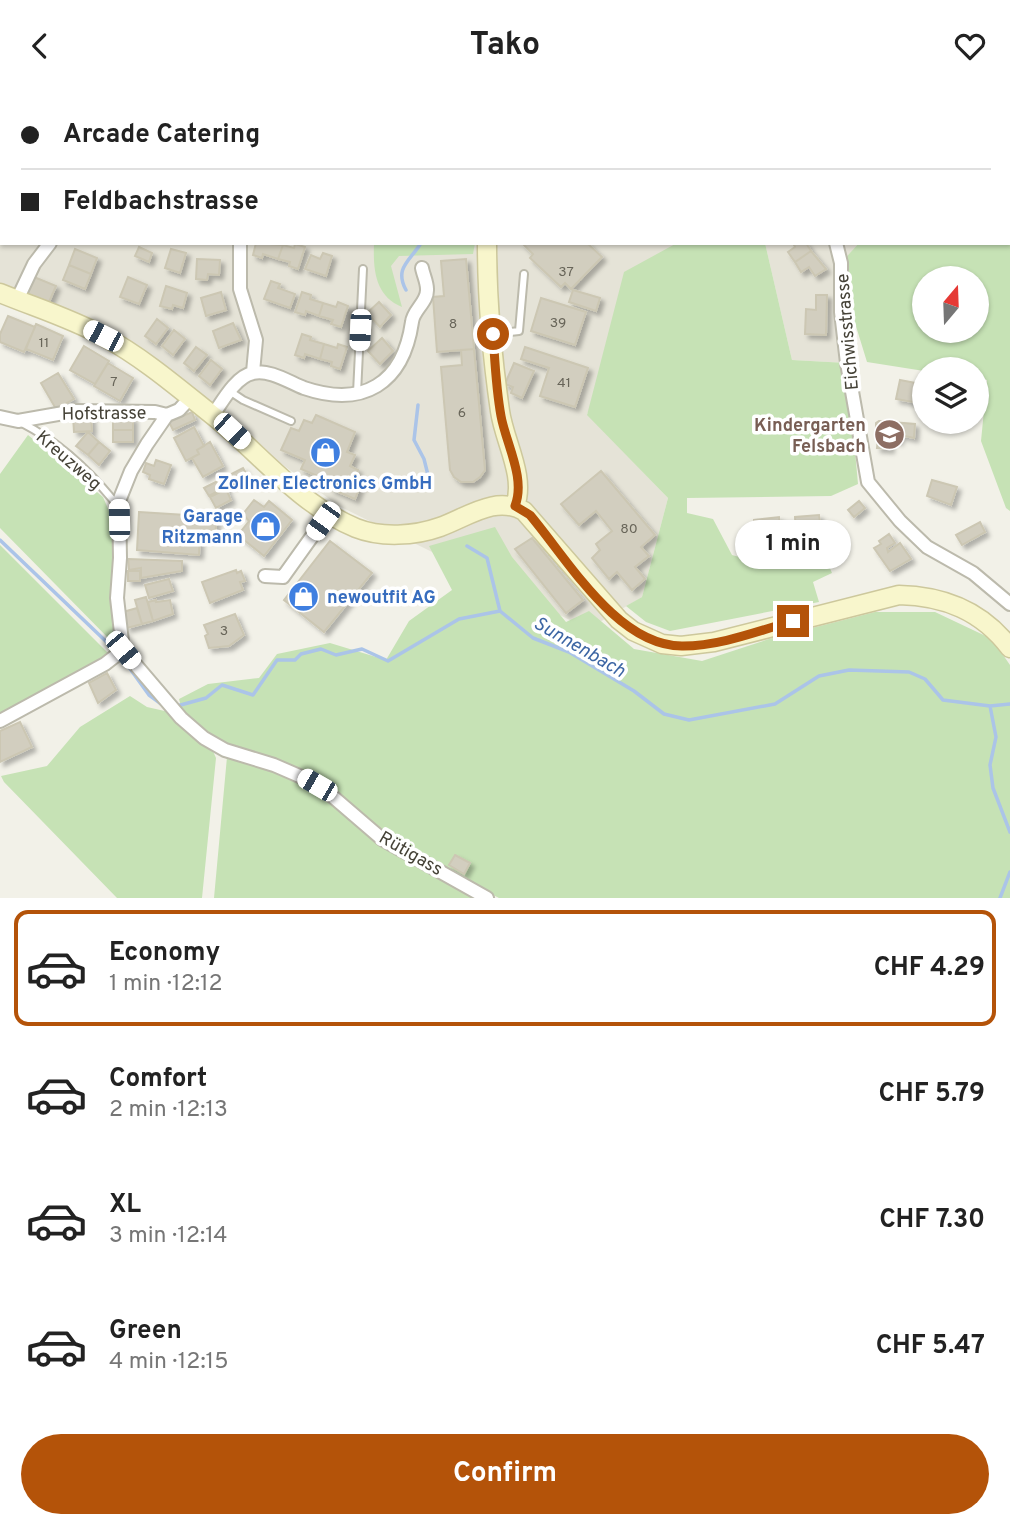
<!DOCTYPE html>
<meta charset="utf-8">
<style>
:root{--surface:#fff;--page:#f6f6f6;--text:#222;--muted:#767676;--line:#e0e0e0;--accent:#b45309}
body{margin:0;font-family:Overpass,sans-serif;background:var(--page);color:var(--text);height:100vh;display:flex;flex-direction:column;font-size:26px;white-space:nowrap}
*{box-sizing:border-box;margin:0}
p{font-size:23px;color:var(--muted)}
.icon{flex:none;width:38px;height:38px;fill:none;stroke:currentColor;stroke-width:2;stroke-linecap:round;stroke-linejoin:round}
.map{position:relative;height:807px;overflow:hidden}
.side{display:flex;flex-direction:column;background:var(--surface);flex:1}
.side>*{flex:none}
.guide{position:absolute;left:0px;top:0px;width:1012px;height:154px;box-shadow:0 2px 5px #0004;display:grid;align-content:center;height:154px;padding:0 21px;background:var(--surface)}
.needle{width:46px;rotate:19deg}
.buttons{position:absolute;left:912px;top:175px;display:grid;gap:14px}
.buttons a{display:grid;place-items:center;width:77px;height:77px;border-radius:50%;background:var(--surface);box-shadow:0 2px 5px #0004;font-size:35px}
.end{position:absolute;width:32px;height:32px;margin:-16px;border:9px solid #b45309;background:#fff;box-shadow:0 0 0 4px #fff}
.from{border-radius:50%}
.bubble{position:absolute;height:49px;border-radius:24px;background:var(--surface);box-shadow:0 2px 5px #0004;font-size:23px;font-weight:700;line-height:49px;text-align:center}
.car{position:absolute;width:21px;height:42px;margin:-21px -10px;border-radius:9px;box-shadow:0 0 5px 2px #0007;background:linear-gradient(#fff 24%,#345 0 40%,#fff 0 76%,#345 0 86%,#fff 0)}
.guide b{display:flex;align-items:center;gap:24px;height:66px;font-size:26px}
.guide b+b{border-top:2px solid var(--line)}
.guide i{width:18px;height:18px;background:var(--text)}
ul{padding:12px 0 0;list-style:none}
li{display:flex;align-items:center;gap:21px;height:116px;margin:0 14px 10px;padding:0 7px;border:4px solid transparent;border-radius:14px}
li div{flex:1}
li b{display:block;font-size:26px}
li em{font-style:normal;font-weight:700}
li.current{border-color:var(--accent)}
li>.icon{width:63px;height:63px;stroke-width:1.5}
.cta{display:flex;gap:14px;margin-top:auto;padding:14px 21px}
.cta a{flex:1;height:80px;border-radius:42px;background:var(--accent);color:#fff;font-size:28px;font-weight:700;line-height:80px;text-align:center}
header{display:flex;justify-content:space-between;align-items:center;height:91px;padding:0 21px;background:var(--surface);font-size:32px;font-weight:700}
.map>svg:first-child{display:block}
.residential{fill:#e5e3d7}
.green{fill:#c6e2b5;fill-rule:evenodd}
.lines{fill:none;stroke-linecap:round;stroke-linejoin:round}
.stream{stroke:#abc4e8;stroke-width:3.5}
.building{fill:#d2cebf;stroke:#ccc7b3;stroke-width:2;filter:url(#shadow)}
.lane-casing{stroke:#bcbaac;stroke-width:10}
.street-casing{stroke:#bcbaac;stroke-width:16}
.secondary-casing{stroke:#cdc89c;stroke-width:21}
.lane{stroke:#fff;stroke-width:6}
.street{stroke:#fff;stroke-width:12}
.secondary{stroke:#f8f6cc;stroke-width:18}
.route{stroke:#b45309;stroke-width:9}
.labels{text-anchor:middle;stroke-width:7;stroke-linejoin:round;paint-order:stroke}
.number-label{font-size:14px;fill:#686559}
.street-label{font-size:18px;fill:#454237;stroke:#fff}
.education-label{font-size:18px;font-weight:bold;fill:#785e54;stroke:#fff;text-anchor:end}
.shop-label{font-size:18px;font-weight:bold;fill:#366cbe;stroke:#fff}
.water-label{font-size:19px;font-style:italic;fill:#3d66a4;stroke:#fff}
</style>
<header><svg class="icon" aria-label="back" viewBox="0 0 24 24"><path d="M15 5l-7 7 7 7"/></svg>Tako<svg class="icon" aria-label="heart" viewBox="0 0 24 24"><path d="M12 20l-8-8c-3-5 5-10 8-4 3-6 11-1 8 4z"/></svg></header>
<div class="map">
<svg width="1010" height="807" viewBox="0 0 1010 807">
<defs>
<filter id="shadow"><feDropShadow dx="4" dy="4" stdDeviation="2" flood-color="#0004"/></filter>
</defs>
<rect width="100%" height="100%" fill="#f2f1e8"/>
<!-- residential -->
<path class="residential" d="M0,0L813,2H2V152H678L587,323L668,407L642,506L588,538L339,415L123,257L0,202Z
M765,152H859L841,173L847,272L792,269Z"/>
<!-- green -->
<path class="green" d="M388,0H577L578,2H386Z
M809,0H1010V36V2Z
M1010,123V420L1006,417L981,350L987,289L977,287L976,278L924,280L867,271L851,219L841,221V172L859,152H1010ZM924,187H976V240H924Z
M374,152H475L473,163L399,165L391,175L402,216C375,205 373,179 374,152Z
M677,152H765L792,269L847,272L858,393L831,405L687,407V422L713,428L732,464L750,469L787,445L805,452L819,453L832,482L813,491L819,511L670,540L646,531L626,515L642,506L668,407L587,324L624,181Z
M28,344L103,406L112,427L115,554L0,437V383Z
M495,436L512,466L566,531L589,520L634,558L702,570L769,548L875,521H935L992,548L1010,574V807H499L407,759L372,736L332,700L222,655L183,623L179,608L208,593L259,587L277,563L330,552L386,569L409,530L452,499L429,455Z
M0,454L109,563L104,568L0,622Z
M130,605L147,616L169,621L191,644L212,658L216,667L202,807H117L4,691L1,685L47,675L80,636Z
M233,665L292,684L480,807H214L227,666Z"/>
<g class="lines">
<!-- stream -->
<path class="stream" d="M460,2V0
M406,199C394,177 410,170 421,152
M418,314L414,349L424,368L429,388
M0,449L115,559
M467,455L487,467L500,520
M123,568L149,604L168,618
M177,615L206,607L222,594L253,604L277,569H295L301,563L321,558L336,564L362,558L388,570L459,528L500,520L533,547L569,561L634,600L664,623L689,629L775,613L819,585L849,579L909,581L925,588L943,609L990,615L1010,613
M990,615L996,646L990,674L993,697L1010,741
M1000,807L1010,781"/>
</g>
<!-- building -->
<path class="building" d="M256,152L283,154L278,168L263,163L262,167L253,164Z
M522,152H587L602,166L571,198L565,192L561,196L530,167L533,163Z
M793,152H806L811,160L795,171L788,161L795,156Z
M295,153L305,156L298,178L289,175L290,171L278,168L283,154L294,157Z
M139,156L152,162L149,171L135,165Z
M75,158L97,167L91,183L69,174Z
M171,158L186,162L180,182L165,177Z
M811,160L826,178L815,185L809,176L801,181L795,171Z
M323,162L332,165L326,185L305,178L311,164L320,168Z
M197,168L220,169L219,184L208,183L207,189L196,188Z
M466,168L474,258L437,261L433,206L444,205L441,170Z
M69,174L91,183L85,198L63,189Z
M34,186L56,195L49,211L27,203Z
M128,186L147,194L139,213L120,206Z
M271,190L280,193L278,197L295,203L290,217L264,208Z
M166,195L187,202L183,217L173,214L172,218L160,215Z
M573,199L600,207L596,220L569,211Z
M221,201L226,219L206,225L201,207Z
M302,201L311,204L310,208L323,212L319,225L306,220L305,224L295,221Z
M816,204H827L826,244L805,243L806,218L816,219Z
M541,207L586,221L575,254L531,240Z
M338,211L348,215L341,236L331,233L333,229L319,225L323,212L336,216Z
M379,211L391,224L380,236L367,222Z
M8,225L35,236L24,261L0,251V243Z
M157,228L168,237L156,253L145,245Z
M233,232L241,249L219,257L213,240Z
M36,233L63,245L53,269L26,258Z
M174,239L185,248L173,264L162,255Z
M302,243L311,246L310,249L324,253L320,268L305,263L304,267L295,264Z
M382,247L393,260L380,273L368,260Z
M324,253L337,257L338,253L347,256L340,278L331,275L332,271L320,268Z
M84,255L109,270L95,293L70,279Z
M196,256L207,264L194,280L184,272Z
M525,256L588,277L575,316L540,305L549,277L521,268Z
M474,258L485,379L480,386L473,391H461L454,386L450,379L441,276L462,274L461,259Z
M211,269L222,278L210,294L199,285Z
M108,272L133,287L120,310L94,295Z
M514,272L534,280L522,307L511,302L513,296L505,293Z
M58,282L74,308L56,318L41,292Z
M900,289L921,293L920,297L924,298V313L896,308Z
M192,321L195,329L173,339L169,331Z
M91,324L92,340L74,341L73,325Z
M316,324L355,341L347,361L355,364L350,375L358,379L354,390L361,393L355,408L331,398L334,392L301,378L305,369L281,359L291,337L299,340L304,329L312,332Z
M113,327H133V339H113Z
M879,330L915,333L914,347L900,344L899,350L890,349V358L877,357L879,337H876V332Z
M194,336L204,355L197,359L199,363L186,370L174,347Z
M113,339H133V351H113Z
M88,341L99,351L88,364L76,355Z
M99,351L110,360L99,374L88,364Z
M210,351L223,375L203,386L192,367L199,363L197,359Z
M156,369L171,374L164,393L149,388L150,384L143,381L146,372L154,375Z
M243,377L247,384L209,405L204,397Z
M601,380L655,444L641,456L649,465L635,476L645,488L632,499L617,481L609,488L592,467L600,459L596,453L612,440L596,420L579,434L561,413Z
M932,389L957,396L951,414L927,405Z
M226,398L231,409L216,417L210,406Z
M254,409L264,416L269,410L292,429L264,465L238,444L249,430L243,423Z
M859,410L865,417L854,426L848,419Z
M139,421L217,426L215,444L200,443L199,464L137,459Z
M819,424L821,440L796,442L795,426Z
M779,426L781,442L768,443L765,434L754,435V429Z
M980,431L985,441L962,454L956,444Z
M889,443L895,452L887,457L888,461L900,452L911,468L890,480L874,457L881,453L879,450Z
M532,447L583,509L566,522L515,458Z
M330,450L372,482L324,541L284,509Z
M128,468L182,470V480L141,487V477L129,479Z
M236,479L237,482L241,480L245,490L240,491L243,499L210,512L202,491Z
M128,480H140V490H128Z
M169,488L173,500L149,507L145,494Z
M146,506L153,530L142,533L135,509Z
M156,509V511L170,509L173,523L153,530L148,511Z
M137,517L142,533L127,537L123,521Z
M235,523L244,544L229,555L209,557L205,545L208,543L204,534Z
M107,582L116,599L98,612L89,592Z
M20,631L32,656L0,671V640Z
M455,764L470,772L464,783L449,774Z"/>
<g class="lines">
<defs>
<path id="lane" d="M493,243L519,240L524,183
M231,301L243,309L291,330
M357,302L363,178
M22,332C57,350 89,380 113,409L119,410"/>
<path id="street" d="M756,0L757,2
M68,2V0
M279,2V0
M0,79L2,78
M240,152V198L256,249L253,281
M836,152L841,172V221L847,272L868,391L900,430L927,456L973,482L1010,513
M17,209L34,173L50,152
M190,307L179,319L167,324L147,353L131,380L119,410L120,467L117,507L123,559L181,627L204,647L225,659L274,674L304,687L332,705L382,748L487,807
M213,324C222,311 236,285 253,282C269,278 289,291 304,297C363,317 403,293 412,231C413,219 428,211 427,198C427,191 423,183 422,177
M0,326L18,330L75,320L155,321L167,324
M265,485L283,486L328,423
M0,630L105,573L123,559"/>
<path id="secondary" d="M612,2L613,0
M487,152C487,208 492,265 500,320C504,350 526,385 515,415
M0,202C34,216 70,227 103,245C142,266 176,295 211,323C259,361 298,413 356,437C381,447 415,445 440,436C468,426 495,404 524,420L619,529L633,540L662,553L681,555L714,551L899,504C945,505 982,520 1010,557"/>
</defs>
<!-- lane casing -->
<use href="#lane" class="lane-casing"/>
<!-- street casing -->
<use href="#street" class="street-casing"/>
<!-- secondary casing -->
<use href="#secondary" class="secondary-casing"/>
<!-- lane -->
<use href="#lane" class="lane"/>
<!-- street -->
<use href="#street" class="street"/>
<!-- secondary -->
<use href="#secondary" class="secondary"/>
</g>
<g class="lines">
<!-- route -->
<path class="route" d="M493,243C495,271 496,298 501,325C506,353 526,387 515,415L530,424C568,469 618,556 683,555C720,555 758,540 793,530"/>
</g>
<!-- icons -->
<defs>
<symbol id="school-disc" viewBox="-11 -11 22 22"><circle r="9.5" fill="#8d6e63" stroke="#fff"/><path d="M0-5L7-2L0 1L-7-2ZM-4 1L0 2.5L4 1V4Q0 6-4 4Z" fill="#fff"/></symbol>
<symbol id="shop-disc" viewBox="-11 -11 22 22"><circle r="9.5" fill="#3f7fe0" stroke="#fff"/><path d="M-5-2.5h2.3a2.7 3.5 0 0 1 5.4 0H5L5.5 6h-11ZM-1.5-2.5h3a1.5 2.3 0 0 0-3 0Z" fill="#fff"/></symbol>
</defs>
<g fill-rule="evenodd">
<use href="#school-disc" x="872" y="326" width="35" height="35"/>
<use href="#shop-disc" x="308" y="344" width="35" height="35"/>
<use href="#shop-disc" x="248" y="418" width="35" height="35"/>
<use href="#shop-disc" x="286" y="488" width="35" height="35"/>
</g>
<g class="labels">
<!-- number labels -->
<g class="number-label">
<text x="566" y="185">37</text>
<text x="558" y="236">39</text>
<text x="453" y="237">8</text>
<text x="44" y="256">11</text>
<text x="114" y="295">7</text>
<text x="564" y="296">41</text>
<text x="462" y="326">6</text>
<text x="629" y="442">80</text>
<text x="224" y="544">3</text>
</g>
<!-- street labels -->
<g class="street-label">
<text transform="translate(847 241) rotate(-95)" y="6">Eichwisstrasse</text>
<text transform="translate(104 322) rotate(-1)" y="6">Hofstrasse</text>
<text transform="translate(69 369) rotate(41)" y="6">Kreuzweg</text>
<text transform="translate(411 762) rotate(30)" y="6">Rütigass</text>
</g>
<!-- education labels -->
<g class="education-label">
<text x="866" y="340">Kindergarten<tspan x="866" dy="21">Felsbach</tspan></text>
</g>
<!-- shop labels -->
<g class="shop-label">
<text x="325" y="398">Zollner Electronics GmbH</text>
<text x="243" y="431" text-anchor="end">Garage<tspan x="243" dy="21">Ritzmann</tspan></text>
<text x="327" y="512" text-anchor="start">newoutfit AG</text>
</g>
<!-- water labels -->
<g class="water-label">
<text transform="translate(580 555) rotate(30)" y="7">Sunnenbach</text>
</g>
</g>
</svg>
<div class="buttons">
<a><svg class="needle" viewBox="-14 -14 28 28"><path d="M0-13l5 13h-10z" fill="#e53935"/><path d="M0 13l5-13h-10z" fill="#767676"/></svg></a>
<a><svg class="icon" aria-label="layers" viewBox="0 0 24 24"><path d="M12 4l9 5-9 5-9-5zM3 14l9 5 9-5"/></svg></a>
</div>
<i class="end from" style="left:493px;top:243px"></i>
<i class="end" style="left:793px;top:530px"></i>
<div class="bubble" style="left:735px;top:429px;width:116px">1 min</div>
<i class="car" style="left:360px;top:239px;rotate:183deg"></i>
<i class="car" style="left:103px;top:245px;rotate:297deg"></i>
<i class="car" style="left:232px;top:340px;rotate:133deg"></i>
<i class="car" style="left:119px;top:429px;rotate:359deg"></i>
<i class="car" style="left:323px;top:430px;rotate:216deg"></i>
<i class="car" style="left:123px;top:559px;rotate:140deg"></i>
<i class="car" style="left:317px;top:694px;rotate:300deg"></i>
<div class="guide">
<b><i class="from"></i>Arcade Catering</b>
<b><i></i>Feldbachstrasse</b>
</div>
</div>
<section class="side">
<ul>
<li class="current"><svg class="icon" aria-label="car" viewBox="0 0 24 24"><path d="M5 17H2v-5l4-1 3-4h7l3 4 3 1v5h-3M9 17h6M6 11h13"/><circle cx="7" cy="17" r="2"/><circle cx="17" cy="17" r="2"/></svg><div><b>Economy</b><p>1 min · 12:12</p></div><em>CHF 4.29</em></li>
<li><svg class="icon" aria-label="car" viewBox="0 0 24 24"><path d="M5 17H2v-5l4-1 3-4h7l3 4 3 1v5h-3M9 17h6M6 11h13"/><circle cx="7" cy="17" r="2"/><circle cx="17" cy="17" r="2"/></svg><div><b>Comfort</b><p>2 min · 12:13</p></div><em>CHF 5.79</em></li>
<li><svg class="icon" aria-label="car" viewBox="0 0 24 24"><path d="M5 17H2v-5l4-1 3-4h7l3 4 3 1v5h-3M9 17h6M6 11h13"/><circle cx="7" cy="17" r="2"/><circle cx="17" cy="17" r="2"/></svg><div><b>XL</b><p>3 min · 12:14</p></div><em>CHF 7.30</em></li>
<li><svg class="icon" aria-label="car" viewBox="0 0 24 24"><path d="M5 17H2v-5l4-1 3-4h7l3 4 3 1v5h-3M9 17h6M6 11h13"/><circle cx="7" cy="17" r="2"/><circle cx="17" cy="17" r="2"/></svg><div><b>Green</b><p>4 min · 12:15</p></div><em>CHF 5.47</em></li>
</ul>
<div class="cta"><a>Confirm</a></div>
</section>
